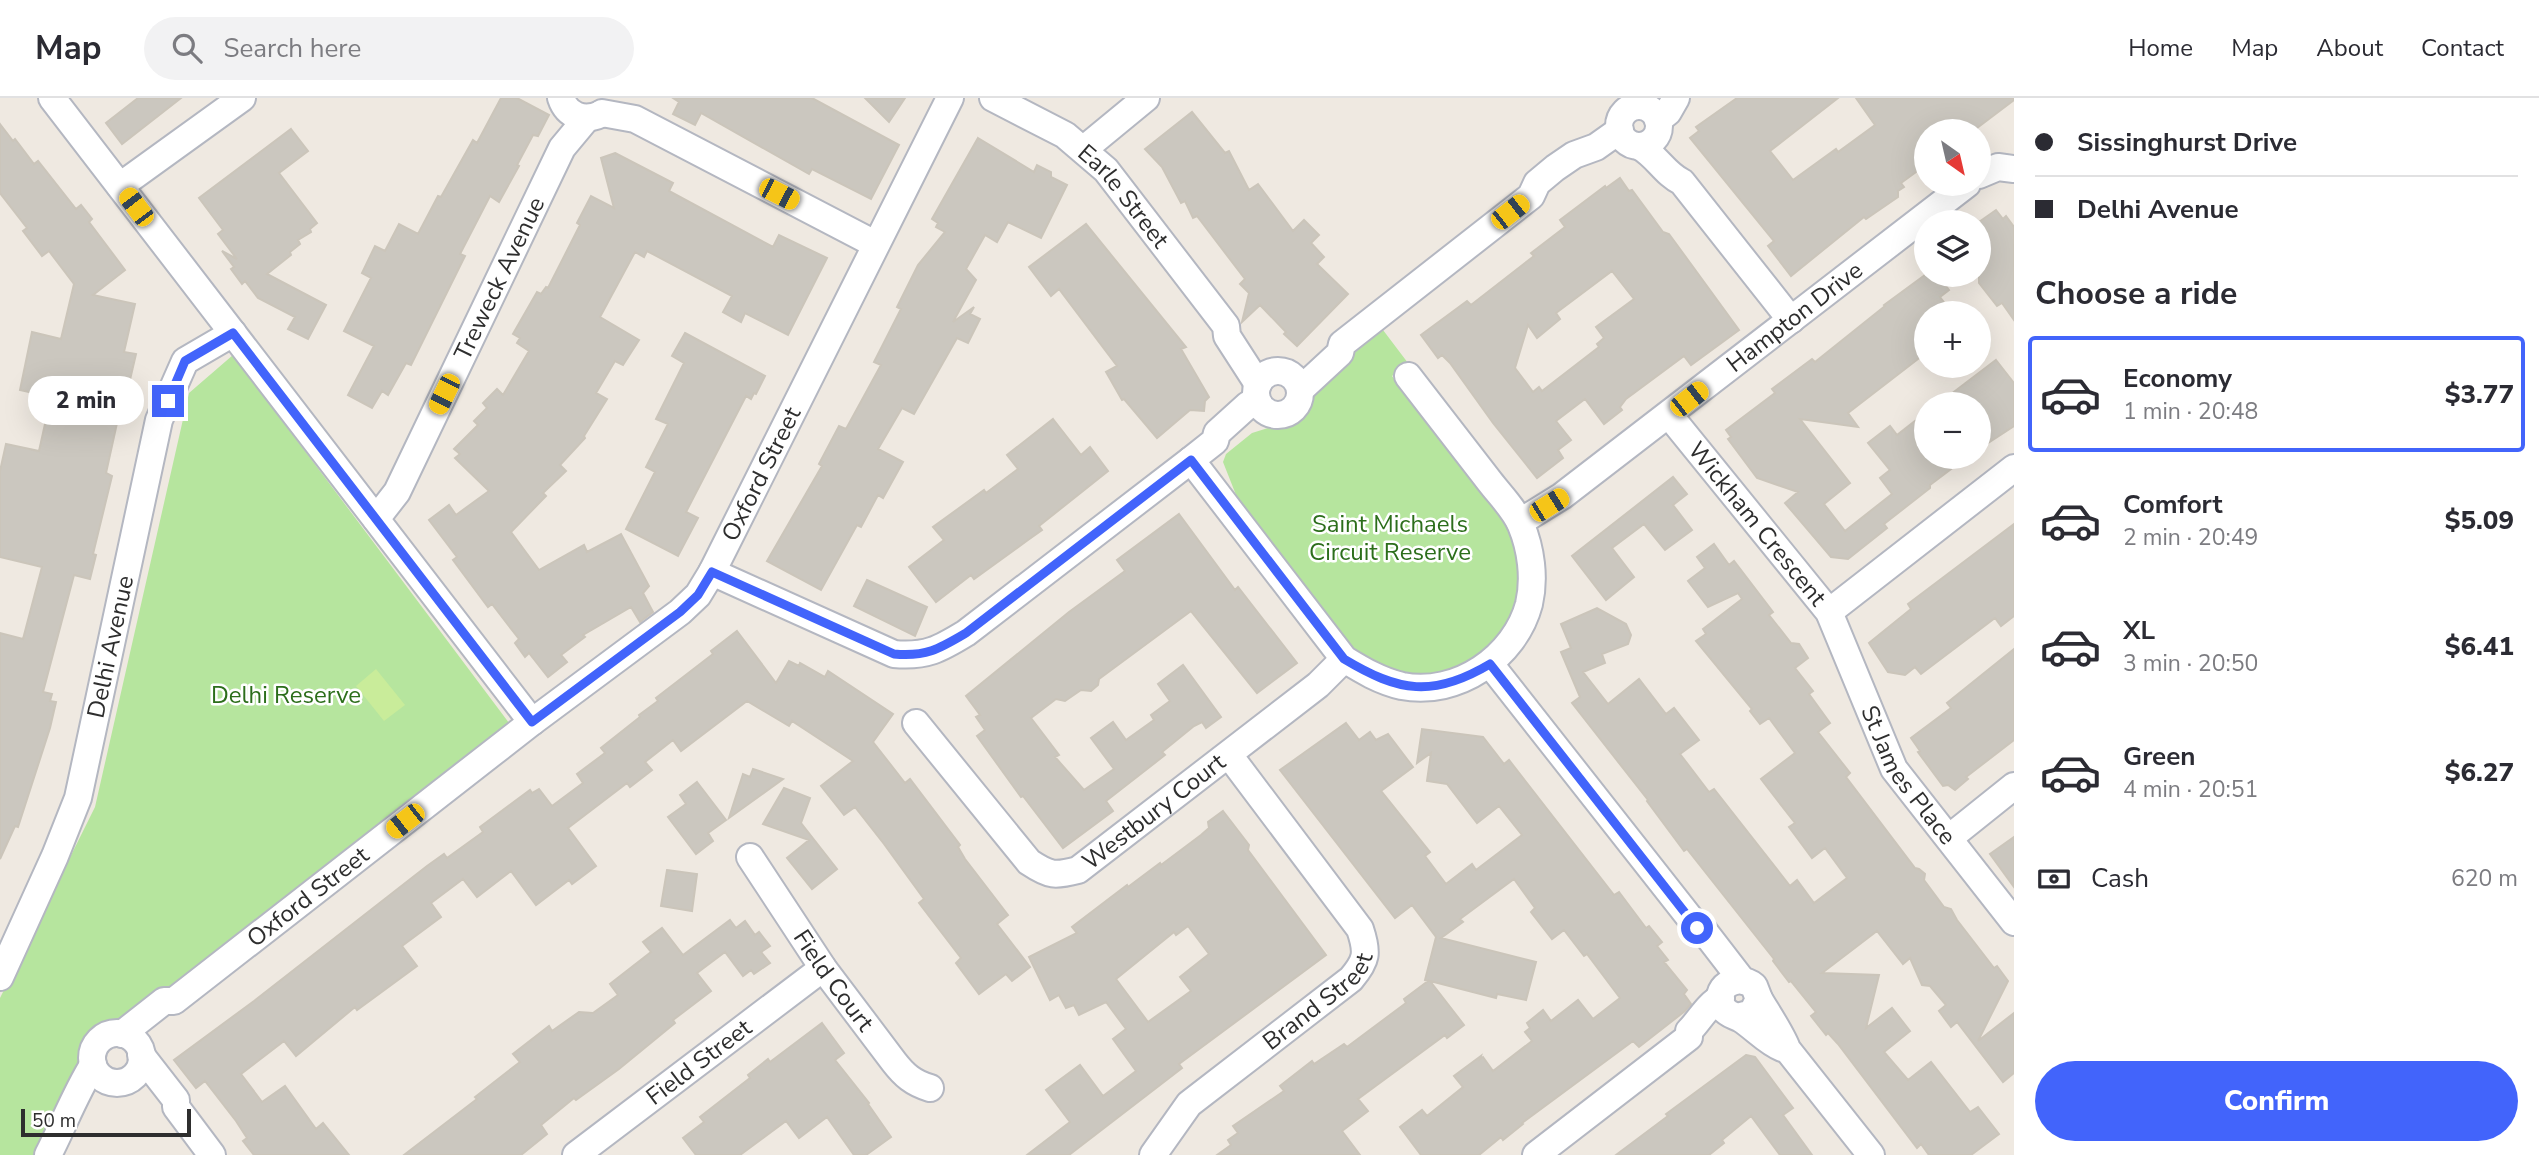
<!DOCTYPE html>
<meta charset="utf-8">
<style>
:root{--surface:#fff;--page:#f2f2f3;--text:#2b2b33;--muted:#7c7c81;--line:#e1e1e2;--accent:#4264fb}
body{margin:0;font-family:"Nunito Sans",sans-serif;background:var(--page);color:var(--text);height:100vh;display:flex;flex-direction:column;font-size:26px;white-space:nowrap}
*{box-sizing:border-box;margin:0}
p{font-size:23px;color:var(--muted)}
.icon{flex:none;width:38px;height:38px;fill:none;stroke:currentColor;stroke-width:2;stroke-linecap:round;stroke-linejoin:round}
.map{position:relative;flex:1;overflow:hidden}
.details{display:flex;flex-direction:column;background:var(--surface);width:525px}
.details>*{flex:none}
.top-card{display:grid;align-content:center;height:154px;padding:0 21px;background:var(--surface)}
.needle{width:46px;rotate:146deg}
.tools{position:absolute;left:1914px;top:21px;display:grid;gap:14px}
.tools a{display:grid;place-items:center;width:77px;height:77px;border-radius:50%;background:var(--surface);box-shadow:0 7px 28px #0002;font-size:35px}
.scale{position:absolute;left:21px;bottom:18px;width:170px;box-sizing:border-box;padding-left:7px;border:4px solid #2e2e2e;border-top:0;font-size:19px;line-height:24px;white-space:nowrap;color:#2e2e2e;-webkit-text-stroke:5px #fff;paint-order:stroke}
.end{position:absolute;width:32px;height:32px;margin:-16px;border:9px solid #4264fb;background:#fff;box-shadow:0 0 0 4px #fff}
.from{border-radius:50%}
.bubble{position:absolute;height:49px;border-radius:24px;background:var(--surface);box-shadow:0 7px 28px #0002;font-size:23px;font-weight:800;line-height:49px;text-align:center}
.car{position:absolute;width:21px;height:42px;margin:-21px -10px;border-radius:9px;box-shadow:0 0 5px 2px #0007;background:linear-gradient(#f5c518 24%,#345 0 40%,#f5c518 0 76%,#345 0 86%,#f5c518 0)}
.top-card b{display:flex;align-items:center;gap:24px;height:66px;font-size:26px}
.top-card b+b{border-top:2px solid var(--line)}
.top-card i{width:18px;height:18px;background:var(--text)}
ul{padding:0;list-style:none}
li{display:flex;align-items:center;gap:21px;height:116px;margin:0 14px 10px;padding:0 7px;border:4px solid transparent;border-radius:7px}
li div{flex:1}
li b{display:block;font-size:26px}
li em{font-style:normal;font-weight:800}
li.on{border-color:var(--accent)}
li>.icon{width:63px;height:63px;stroke-width:1.5}
h2{padding:0 21px;font-size:32px;line-height:84px}
.pay{display:flex;align-items:center;gap:18px;height:77px;padding:0 21px;font-size:26px}
.pay p{margin-inline-start:auto}
.primary-button{display:flex;gap:14px;margin-top:auto;padding:14px 21px}
.primary-button a{flex:1;height:80px;border-radius:42px;background:var(--accent);color:#fff;font-size:28px;font-weight:800;line-height:80px;text-align:center}
header{display:flex;align-items:center;gap:42px;box-sizing:border-box;height:98px;padding:0 35px;background:var(--surface);border-bottom:2px solid var(--line)}
header strong{font-size:33px}
nav{display:flex;gap:38px;margin-inline-start:auto;font-size:24px}
.search{width:490px;height:63px;background:var(--page);display:flex;align-items:center;gap:18px;box-sizing:border-box;padding:0 24px;border-radius:38px;color:var(--muted);font-size:26px}
main{display:flex;flex:1;min-height:0}
.map>svg:first-child{display:block}
.green{fill:#b6e59e}
.pitch{fill:#c9ec9a}
.building{fill:#cbc7bf;stroke:#cbc5ba;stroke-width:2;fill-rule:evenodd}
.lines{fill:none;stroke-linecap:round;stroke-linejoin:round}
.street-casing{stroke:#b4b7c1;stroke-width:30}
.street{stroke:#fff;stroke-width:26}
.route{stroke:#4264fb;stroke-width:9}
.labels{text-anchor:middle;stroke-width:5;stroke-linejoin:round;paint-order:stroke}
.street-label{font-size:24px;fill:#2e2e2e;stroke:#fff}
.park-label{font-size:24px;fill:#2c6e1b;stroke:#fff}
</style>
<header>
<strong>Map</strong>
<div class="search"><svg class="icon" aria-label="search" viewBox="0 0 24 24"><circle cx="10" cy="10" r="6"/><path d="M15 15l6 6"/></svg>Search here</div>
<nav><a>Home</a><a>Map</a><a>About</a><a>Contact</a></nav>
</header>
<main>
<div class="map">
<svg width="2014" height="1057" viewBox="0 0 2014 1057">
<rect width="100%" height="100%" fill="#efe9e1"/>
<!-- green -->
<path class="green" d="M1383,232L1408,265L1392,278L1479,388L1508,428L1516,447L1520,469L1519,492L1513,516L1500,537L1487,551L1454,571L1434,576L1410,577L1389,573L1352,551L1240,407L1223,364L1226,356L1252,335L1297,321L1311,296L1324,279Z
M233,257L512,629L143,909L92,934L75,976L33,1057H0V900L95,709L189,295Z"/>
<!-- pitch -->
<path class="pitch" d="M376,571L405,607L384,623L356,588Z"/>
<!-- building -->
<path class="building" d="M138,0H181L122,46L106,25Z
M501,0H517L549,17L538,38L533,37L517,67L519,68L499,104L490,98L460,156L465,158L411,267L406,265L388,297L382,293L372,310L348,297L374,248L344,233L371,180L362,175L375,148L385,153L399,126L418,136L438,98L441,99L473,42L477,45Z
M673,0H812L899,47L871,101L812,71L809,76L701,15L695,27L673,16L679,4Z
M865,0H905L889,24Z
M1737,0H1838L1770,53L1793,82L1836,51L1838,54L1875,27L1856,0H2014V2L1973,33H1927V66L1901,85L1904,89L1898,93V99L1866,121L1864,119L1791,178L1768,148L1774,143L1690,40L1699,33L1696,29Z
M1192,14L1225,55L1229,53L1249,92L1258,86L1293,133L1304,122L1319,137L1311,145L1324,159L1317,166L1348,196L1297,248L1284,236L1286,234L1260,207L1242,224L1249,195L1240,186L1245,181L1197,118L1193,120L1185,103L1181,105L1162,69L1145,51Z
M0,26L13,43L15,41L34,66L38,63L76,111L81,107L92,121L89,124L125,172L93,197L135,206L124,254L136,256L122,316H119L106,375L112,378L93,456L96,457L90,481L74,477L43,594L52,596L50,603L56,604L50,630L18,729L15,728L0,761V535L23,541L42,469L0,459V373L6,346L39,353L51,299L20,292L32,234L61,241L74,186L49,153L42,158L23,133L27,130L0,95Z
M291,31L308,53L279,75L317,125L310,131L311,134L298,142L300,146L290,154L291,157L267,176L326,207L308,241L288,231L295,219L258,200L245,183L242,186L231,171L234,169L222,153L237,161L218,136L223,132L199,100Z
M978,40L1034,74L1037,67L1051,74V79L1067,87L1041,140L1008,124L997,144L985,137L966,171L976,182L953,224L974,209L970,216L980,221L968,245L957,240L914,316L902,310L878,351L903,364L883,400L878,397L861,429L857,427L821,492L767,463L822,368L819,366L839,328L846,331L881,267L874,264L901,211L897,209L918,167L945,134L936,129L938,125L932,121Z
M615,55L673,85L669,93L773,149L779,137L827,160L788,237L745,215L741,224L723,214L732,198L647,153L644,159L635,154L600,219L639,242L623,267L615,263L596,295L607,301L584,338L585,340L560,367L566,373L543,395L546,398L511,434L539,472L584,447L587,454L621,436L649,488L643,495L653,514L640,524L631,509L583,537L585,539L561,557L567,564L548,579L529,555L525,559L515,545L519,541L492,506L488,509L453,462L457,459L429,422L449,407L456,417L489,393L455,360L460,356L454,351L478,327L474,323L487,310L483,305L497,291L503,297L529,253L517,245L520,240L513,236L537,194L541,196L546,189L548,190L580,127L577,125L591,98L614,110L601,60Z
M1620,80L1629,93L1632,92L1663,134L1669,136L1739,232L1691,267L1684,258L1626,301L1620,309L1622,312L1604,326L1585,301L1556,323L1571,342L1558,352L1563,360L1537,380L1493,325L1450,265L1442,257L1438,260L1421,237L1467,203L1471,207L1534,158L1531,155L1565,129L1560,122L1605,88L1606,90ZM1612,173L1634,201L1596,229L1604,240L1597,246L1599,249L1542,293L1539,289L1533,294L1515,270L1528,227L1537,240L1560,221L1556,215Z
M1996,112L2003,121L2006,118L2014,129V222L2002,205L1997,208L1979,185V124Z
M1086,126L1186,249L1181,251L1209,299L1205,303L1204,313L1190,312L1157,340L1124,301L1122,302L1106,274L1117,268L1059,191L1051,198L1029,169Z
M1925,177H1938L1949,192L1940,199L1946,207L1934,215H1927V254L1848,315L1858,329L1800,321L1850,385L1824,406L1845,433L1892,396L1880,380L1890,372L1868,345L1890,328L1897,337L1915,323L1927,338V359H1967L1930,387V390L1884,426L1887,430L1848,461L1831,459L1785,405L1798,394L1757,380L1728,341L1731,339L1726,332L1775,295L1772,291L1812,261L1815,264L1885,208L1884,207Z
M685,235L765,278L756,296L754,295L751,301L746,298L686,414L698,420L678,458L626,431L655,374L646,369L668,326L656,321L684,265L672,258Z
M1996,262L2014,285V328L1979,351V306H1938Z
M1053,321L1081,357L1090,349L1108,373L1039,428L1042,432L1028,442L974,481L971,477L936,504L909,469L944,442L933,429L984,392L986,395L1018,371L1007,357Z
M1673,379L1687,396L1673,407L1692,432L1665,452L1644,426L1612,450L1634,479L1606,502L1572,458Z
M1179,416L1235,492L1238,489L1297,565L1257,595L1191,513L1099,581L1098,587L1091,593L1081,592L1065,603L1056,601L1031,620L1059,657L1055,659L1084,692L1114,671L1091,640L1113,624L1126,642L1154,622L1151,617L1170,603L1158,586L1183,567L1221,619L1206,630L1202,624L1194,628L1162,654L1165,657L1106,703L1113,713L1063,750L1023,698L1021,699L977,638L985,632L976,619L980,617L966,598L1069,514L1125,473L1117,462Z
M2014,426V518L2001,528L1995,520L1921,576L1915,569L1905,577L1888,574L1869,545L1911,511L1908,506Z
M1714,446L1729,467L1734,463L1773,514L1769,517L1791,545L1799,546L1808,560L1795,570L1813,593L1809,596L1830,625L1818,634L1850,675L1846,679L1915,770L1919,771L1925,776L1924,782L1944,809L1951,811L1957,822L1994,870L1997,868L2008,883L1978,943L2014,915V975L2003,984L1957,924L1951,929L1939,913L1946,907L1930,888L1922,887L1910,860L1903,866L1877,833L1822,875L1879,877L1866,930L1892,910L1910,933L1884,954L1908,982L1931,964L1970,1014L1978,1009L1999,1036L1971,1057H1929L1921,1046L1917,1050L1838,946L1828,935L1826,937L1811,918L1816,914L1791,883L1789,884L1773,863L1774,861L1687,751L1684,753L1647,703L1648,702L1572,605L1580,599L1561,554L1571,550L1561,526L1597,510L1626,526L1631,537L1628,546L1602,556L1605,565L1583,574L1608,606L1639,581L1666,616L1674,610L1699,642L1680,656L1709,694L1714,691L1790,788L1797,782L1814,805L1847,780L1825,750L1812,760L1789,729L1795,725L1761,681L1795,655L1769,620L1760,626L1750,613L1752,611L1696,543L1706,536L1703,531L1742,501L1738,495L1708,509L1688,483L1705,470L1697,459Z
M867,482L927,509L915,538L854,508Z
M737,533L776,585L789,563L799,568L800,565L825,579L828,573L893,616L873,644L905,685L910,681L960,747L958,749L965,761L1008,817L997,826L1030,869L1012,883L1006,876L979,896L956,865L961,860L919,805L924,801L884,746L855,709L844,717L821,688L853,663L792,623L789,628L747,603L681,653L673,642L645,664L652,672L630,689L627,685L568,730L596,768L572,786L569,782L536,807L511,773L477,799L463,781L431,805L441,819L402,848L417,868L357,912L355,909L296,958L284,943L241,976L262,1004L285,988L316,1031L323,1025L349,1057H254L243,1043L247,1040L236,1023L205,983L196,990L174,962L254,903L427,768L444,756L447,760L483,734L480,729L530,692L532,695L539,691L552,708L583,685L577,676L605,655L601,650L640,619L639,617L658,603L656,600L713,556L711,553Z
M2014,551V642L1966,679L1968,681L1955,692L1948,687L1943,688L1918,654L1920,653L1911,640L1951,610L1947,605Z
M1346,625L1359,642L1370,634L1376,642L1388,636L1413,669L1381,693L1430,754L1425,758L1446,786L1472,766L1476,772L1522,737L1499,708L1477,725L1447,686L1427,683L1431,655L1417,665L1422,631L1483,639L1504,666L1509,662L1614,797L1619,794L1646,830L1649,828L1662,844L1657,848L1668,862L1664,864L1687,892L1684,896L1691,906L1685,913L1639,949L1633,943L1522,1025L1523,1026L1503,1042L1501,1039L1479,1057H1421L1400,1029L1422,1012L1427,1018L1463,989L1454,978L1481,958L1480,961L1483,959L1493,973L1532,943L1525,934L1530,930L1527,925L1543,912L1551,923L1578,902L1593,921L1620,900L1587,856L1584,858L1564,832L1552,841L1531,814L1535,810L1514,781L1460,821L1463,824L1441,840L1536,864L1526,902L1497,896L1496,900L1430,883L1464,927L1447,940L1445,937L1358,1001L1368,1013L1342,1033L1360,1057H1217L1231,1047L1228,1042L1238,1035L1233,1028L1284,993L1280,988L1312,963L1314,966L1344,946L1347,949L1406,905L1404,901L1428,883L1425,882L1436,839L1412,807L1395,820L1280,672Z
M753,671L783,681L729,720L743,676L750,679Z
M697,684L726,722L708,735L713,743L696,756L668,719L686,706L680,697Z
M784,690L810,700L801,725L837,771L812,791L787,760L809,742L763,726Z
M1223,713L1249,747L1248,752L1326,857L1179,966L1182,970L1069,1057H1027L1070,1024L1046,992L1080,967L1103,998L1136,973L1113,941L1126,931L1106,904L1079,917L1074,907L1066,910L1059,897L1050,902L1029,859L1077,835L1072,829L1127,787L1128,789L1160,765L1161,767L1201,737L1209,730L1208,724ZM1188,828L1209,856L1180,879L1191,893L1148,924L1116,881L1174,834L1176,837Z
M2014,739V789L1990,756Z
M667,772L697,776L692,813L661,808Z
M730,822L736,830L745,823L755,837L759,834L770,848L761,854L770,865L754,876L751,872L743,878L725,854L697,875L711,893L673,922L675,925L619,971L576,1002L574,1000L541,1027L547,1036L521,1057H404L477,1001L475,999L520,964L513,956L549,928L552,933L579,914L593,915L618,897L610,886L651,854L643,844L662,830L683,857Z
M822,925L844,955L835,962L869,1005L868,1006L891,1039L866,1057H854L827,1019L799,1040L786,1023L740,1057H696L683,1040L704,1024L700,1019L750,980L748,977L768,961L770,964Z
M1746,957L1755,959L1793,1010L1783,1017L1812,1057H1780L1751,1018L1722,1042L1724,1045L1709,1057H1616L1668,1018L1666,1016Z"/>
<g class="lines">
<defs>
<g id="street">
<path d="M52,0L532,624"/>
<path d="M561,0C567,18 584,24 601,16"/>
<path id="s1" d="M993,0L1065,37L1106,72L1226,228L1227,238L1258,286"/>
<circle cx="1639" cy="28" r="20"/>
<path d="M602,15L635,21L875,146"/>
<path d="M1658,22L1668,14L1676,0"/>
<path d="M1639,48C1656,57 1665,76 1682,84L1791,222"/>
<path d="M1084,51L1146,0"/>
<path d="M1979,77L1998,69L2014,71"/>
<path d="M120,88L242,0"/>
<circle cx="1278" cy="295" r="22"/>
<path d="M1300,292L1340,255L1342,246L1531,98L1537,85L1555,70L1574,57L1596,49L1620,32"/>
<path id="s2" d="M1669,317L1829,514L1894,671L2014,824"/>
<path d="M1191,362L1344,561C1362,572 1380,583 1402,588C1457,599 1515,559 1529,506C1535,480 1531,451 1521,427C1515,412 1500,397 1490,384C1462,348 1435,313 1408,278"/>
<path id="s3" d="M376,421L397,394L562,50L587,20"/>
<path id="s4" d="M1520,424L1562,398L1967,86"/>
<path d="M712,474L894,556C926,559 940,551 966,535L1191,362L1215,343L1217,335L1248,307L1257,303"/>
<path d="M1829,514L2014,370"/>
<path d="M1490,566L1697,829L1704,833L1741,881"/>
<path id="s5" d="M916,625L1029,764C1050,778 1055,778 1078,772L1318,587L1344,561"/>
<path d="M1949,740L2014,688"/>
<path id="s6" d="M750,759L823,870L894,964C904,977 913,985 930,990"/>
<path id="s7" d="M0,879L55,758L78,700L159,322L185,263L233,235"/>
<path d="M1759,901C1766,913 1784,940 1787,951L1871,1057"/>
<path d="M1737,919L1752,915L1759,901L1754,888C1737,874 1711,890 1723,910C1728,917 1734,917 1741,921C1755,930 1767,944 1782,950"/>
<circle cx="117" cy="960" r="25"/>
<path id="s8" d="M122,936L164,903H174L532,624L680,514L698,497L712,474L950,0"/>
<path d="M141,957L176,1002V1009L212,1057"/>
<path d="M48,1057C64,1026 75,996 93,967"/>
<path id="s9" d="M576,1057L823,870"/>
<path id="s10" d="M1153,1057L1189,1006L1351,881C1367,862 1368,855 1360,831L1229,657"/>
<path d="M1536,1057L1689,939V933C1700,922 1707,907 1721,900"/>
</g>
</defs>
<!-- street casing -->
<use href="#street" class="street-casing"/>
<!-- street -->
<use href="#street" class="street"/>
</g>
<g class="lines">
<!-- route -->
<path class="route" d="M168,303L185,263L233,235L532,624L680,514L698,497L712,474L894,556C926,559 939,551 966,535L1191,362L1344,561C1399,594 1433,600 1490,566L1697,830"/>
</g>
<g class="labels">
<!-- street labels -->
<g class="street-label">
<text dy="8" stroke="none"><textPath href="#s1" startOffset="166">Earle Street</textPath></text>
<text dy="8" stroke="none"><textPath href="#s3" startOffset="271">Treweck Avenue</textPath></text>
<text dy="8" stroke="none"><textPath href="#s4" startOffset="343">Hampton Drive</textPath></text>
<text dy="8" stroke="none"><textPath href="#s8" startOffset="863">Oxford Street</textPath></text>
<text dy="8" stroke="none"><textPath href="#s2" startOffset="140">Wickham Crescent</textPath></text>
<text dy="8" stroke="none"><textPath href="#s7" startOffset="350">Delhi Avenue</textPath></text>
<text dy="8" stroke="none"><textPath href="#s2" startOffset="436">St James Place</textPath></text>
<text dy="8" stroke="none"><textPath href="#s5" startOffset="327">Westbury Court</textPath></text>
<text dy="8" stroke="none"><textPath href="#s8" startOffset="233">Oxford Street</textPath></text>
<text dy="8" stroke="none"><textPath href="#s6" startOffset="149">Field Court</textPath></text>
<text dy="8" stroke="none"><textPath href="#s10" startOffset="228">Brand Street</textPath></text>
<text dy="8" stroke="none"><textPath href="#s9" startOffset="154">Field Street</textPath></text>
</g>
<!-- park labels -->
<g class="park-label">
<text x="1390" y="434">Saint Michaels<tspan x="1390" dy="28">Circuit Reserve</tspan></text>
<text x="286" y="605">Delhi Reserve</text>
</g>
</g>
</svg>
<div class="tools">
<a><svg class="needle" viewBox="-14 -14 28 28"><path d="M0-13l5 13h-10z" fill="#e53935"/><path d="M0 13l5-13h-10z" fill="#7c7c81"/></svg></a>
<a><svg class="icon" aria-label="layers" viewBox="0 0 24 24"><path d="M12 4l9 5-9 5-9-5zM3 14l9 5 9-5"/></svg></a>
<a>+</a>
<a>−</a>
</div>
<div class="scale">50 m</div>
<i class="end from" style="left:1697px;top:830px"></i>
<i class="end" style="left:168px;top:303px"></i>
<div class="bubble" style="left:28px;top:278px;width:116px">2 min</div>
<i class="car" style="left:779px;top:96px;rotate:117deg"></i>
<i class="car" style="left:136px;top:109px;rotate:323deg"></i>
<i class="car" style="left:1510px;top:114px;rotate:52deg"></i>
<i class="car" style="left:444px;top:296px;rotate:206deg"></i>
<i class="car" style="left:1689px;top:301px;rotate:52deg"></i>
<i class="car" style="left:1549px;top:407px;rotate:58deg"></i>
<i class="car" style="left:405px;top:723px;rotate:232deg"></i>
</div>
<section class="details">
<div class="top-card">
<b><i class="from"></i>Sissinghurst Drive</b>
<b><i></i>Delhi Avenue</b>
</div>
<h2>Choose a ride</h2>
<ul>
<li class="on"><svg class="icon" aria-label="car" viewBox="0 0 24 24"><path d="M5 17H2v-5l4-1 3-4h7l3 4 3 1v5h-3M9 17h6M6 11h13"/><circle cx="7" cy="17" r="2"/><circle cx="17" cy="17" r="2"/></svg><div><b>Economy</b><p>1 min · 20:48</p></div><em>$3.77</em></li>
<li><svg class="icon" aria-label="car" viewBox="0 0 24 24"><path d="M5 17H2v-5l4-1 3-4h7l3 4 3 1v5h-3M9 17h6M6 11h13"/><circle cx="7" cy="17" r="2"/><circle cx="17" cy="17" r="2"/></svg><div><b>Comfort</b><p>2 min · 20:49</p></div><em>$5.09</em></li>
<li><svg class="icon" aria-label="car" viewBox="0 0 24 24"><path d="M5 17H2v-5l4-1 3-4h7l3 4 3 1v5h-3M9 17h6M6 11h13"/><circle cx="7" cy="17" r="2"/><circle cx="17" cy="17" r="2"/></svg><div><b>XL</b><p>3 min · 20:50</p></div><em>$6.41</em></li>
<li><svg class="icon" aria-label="car" viewBox="0 0 24 24"><path d="M5 17H2v-5l4-1 3-4h7l3 4 3 1v5h-3M9 17h6M6 11h13"/><circle cx="7" cy="17" r="2"/><circle cx="17" cy="17" r="2"/></svg><div><b>Green</b><p>4 min · 20:51</p></div><em>$6.27</em></li>
</ul>
<div class="pay"><svg class="icon" aria-label="cash" viewBox="0 0 24 24"><path d="M3 7h18v10H3z"/><circle cx="12" cy="12" r="2"/></svg>Cash<p>620 m</p></div>
<div class="primary-button"><a>Confirm</a></div>
</section>
</main>
